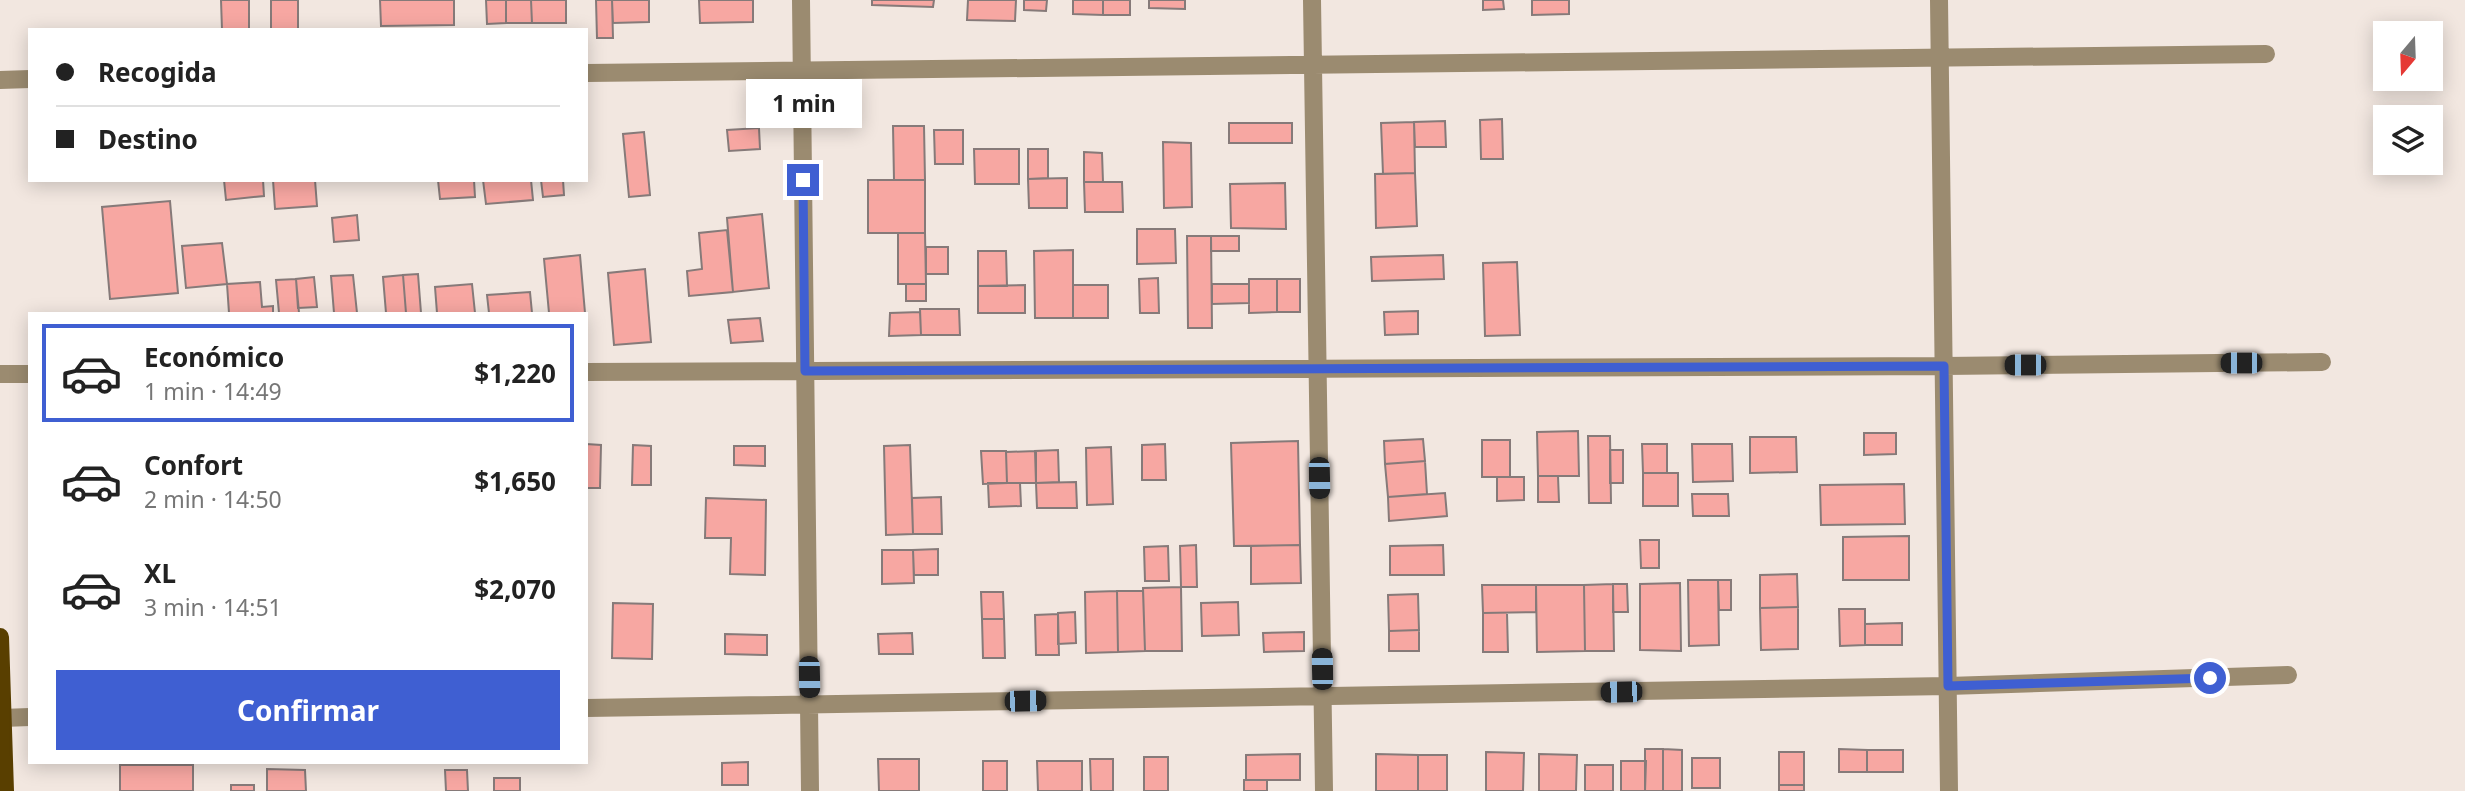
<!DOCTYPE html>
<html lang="es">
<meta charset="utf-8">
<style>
:root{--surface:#fff;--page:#f2f2f2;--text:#222;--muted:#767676;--line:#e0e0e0;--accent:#3f5fd2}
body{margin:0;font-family:"Noto Sans",sans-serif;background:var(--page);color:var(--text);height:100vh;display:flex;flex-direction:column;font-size:26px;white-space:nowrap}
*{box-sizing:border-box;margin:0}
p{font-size:23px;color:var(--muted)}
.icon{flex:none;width:38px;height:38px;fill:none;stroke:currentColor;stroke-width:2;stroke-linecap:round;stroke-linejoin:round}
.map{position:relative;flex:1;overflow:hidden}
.side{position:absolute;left:28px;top:312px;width:560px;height:452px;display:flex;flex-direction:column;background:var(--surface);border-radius:0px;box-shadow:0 4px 18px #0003}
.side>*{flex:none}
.banner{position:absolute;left:28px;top:28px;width:560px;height:154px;border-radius:0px;box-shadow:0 4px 18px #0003;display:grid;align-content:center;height:154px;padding:0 28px;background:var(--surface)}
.needle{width:46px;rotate:199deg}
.controls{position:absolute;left:2373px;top:21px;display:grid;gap:14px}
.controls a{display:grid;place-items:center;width:70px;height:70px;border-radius:0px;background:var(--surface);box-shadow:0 4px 18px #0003;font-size:35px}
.end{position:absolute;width:32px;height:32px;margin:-16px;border:9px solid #3f5fd2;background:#fff;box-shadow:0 0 0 4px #fff}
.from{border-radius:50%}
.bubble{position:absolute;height:49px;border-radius:0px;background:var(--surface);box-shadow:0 4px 18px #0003;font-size:23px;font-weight:700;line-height:49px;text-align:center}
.car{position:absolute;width:21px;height:42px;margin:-21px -10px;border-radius:9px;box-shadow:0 0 5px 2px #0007;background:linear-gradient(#222 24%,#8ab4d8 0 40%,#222 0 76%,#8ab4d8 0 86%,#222 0)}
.banner b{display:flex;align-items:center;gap:24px;height:66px;font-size:26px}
.banner b+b{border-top:2px solid var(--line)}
.banner i{width:18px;height:18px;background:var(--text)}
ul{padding:12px 0 0;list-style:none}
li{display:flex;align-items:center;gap:21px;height:98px;margin:0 14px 10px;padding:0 14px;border:4px solid transparent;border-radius:0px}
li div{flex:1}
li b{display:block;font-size:26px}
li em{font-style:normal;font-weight:700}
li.on{border-color:var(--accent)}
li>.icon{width:63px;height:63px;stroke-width:1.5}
.button{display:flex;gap:14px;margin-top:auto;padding:14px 28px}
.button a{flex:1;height:80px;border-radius:0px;background:var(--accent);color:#fff;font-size:28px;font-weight:700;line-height:80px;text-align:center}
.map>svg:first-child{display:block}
.building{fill:#f7a7a2;stroke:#867a79;stroke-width:2}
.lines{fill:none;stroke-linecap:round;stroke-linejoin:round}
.minor{stroke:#9b8b70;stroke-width:18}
.major{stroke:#593f00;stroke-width:18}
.route{stroke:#3f5fd2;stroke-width:9}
</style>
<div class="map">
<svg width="2465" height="791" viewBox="0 0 2465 791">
<rect width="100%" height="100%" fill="#f2e7e0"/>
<!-- building -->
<path class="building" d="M221,0H249V30H222Z
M271,0H298V30H271Z
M380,0H454V25L381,26Z
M486,0H506V23L487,24Z
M506,0H531L532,23H506Z
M531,0H566V23H532Z
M596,0H612L613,38H597Z
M612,0H649V22L613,23Z
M699,0H753V22L700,23Z
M872,0H934L933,7L872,5Z
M968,0H1016L1015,21L967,20Z
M1024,0H1047L1046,11L1024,10Z
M1073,0H1103V15L1073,14Z
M1103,0H1130V15H1103Z
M1149,0H1185V9L1149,8Z
M1483,0H1503L1504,9L1483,10Z
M1532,0H1569V14L1532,15Z
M1502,119L1503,159H1481L1480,120Z
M1445,121L1446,147H1415L1414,122Z
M1414,122L1415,173L1383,174L1381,123Z
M1229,123H1292V143H1229Z
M893,126H924L925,180H894Z
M759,128L760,149L729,151L727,130Z
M934,130H963V164H935Z
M644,132L650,195L629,197L623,134Z
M1163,142L1191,143L1192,207L1164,208Z
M974,149H1019V184H975Z
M1028,149H1048V178L1028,179Z
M1084,152L1102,153L1103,182H1084Z
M1415,173L1417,226L1376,228L1375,174Z
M1067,178V208H1029L1028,179Z
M224,180H263L264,196L226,200Z
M273,180H315L317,206L275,209Z
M438,180H474L475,197L440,199Z
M483,180H531L533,200L486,204Z
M541,180H563L564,195L543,197Z
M868,180H925V233H868Z
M1084,182H1122L1123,212H1085Z
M1285,183L1286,229L1231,228L1230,184Z
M170,201L178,293L110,299L102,207Z
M762,214L769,288L733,292L727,218Z
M357,215L359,240L334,242L332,218Z
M1137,229H1175L1176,263L1137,264Z
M727,230L733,292L689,296L687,271L702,269L699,233Z
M898,233H925L926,284H898Z
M1187,236H1211L1212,328H1188Z
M1211,236H1239V251H1211Z
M222,243L227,284L186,288L182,246Z
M926,247H948V274H926Z
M1073,250V318H1035L1034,251Z
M978,251H1006L1007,286H978Z
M580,255L585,313H549L544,259Z
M1443,255L1444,279L1372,281L1371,257Z
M1517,262L1520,335L1485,336L1483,263Z
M645,269L651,342L614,345L608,273Z
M418,274L421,313H406L403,275Z
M353,275L357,313H334L331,276Z
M403,275L406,313H386L383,277Z
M314,277L317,307L298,308L296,279Z
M1158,278L1159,313H1140L1139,279Z
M296,279L299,313H279L276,280Z
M1249,279H1277V312L1249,313Z
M1277,279H1300V312H1277Z
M260,282L262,307L273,306V313H229L227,284Z
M472,284L475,313H437L435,287Z
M906,284H926V301H906Z
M1212,284H1249V303L1212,304Z
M1025,285V313H978V286Z
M1073,285H1108V318H1073Z
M530,292L532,313H489L487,295Z
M920,309H959L960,335H921Z
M1418,311V334L1385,335L1384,312Z
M920,312L921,335L889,336L890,313Z
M760,318L763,341L731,343L728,320Z
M1578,431L1579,476H1538L1537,432Z
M1864,433H1896V454L1864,455Z
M1588,436H1610L1611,503H1589Z
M1750,437H1796L1797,472L1750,473Z
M1423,439L1425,461L1385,464L1384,441Z
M1482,440H1510V477H1482Z
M1298,441L1300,545L1234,546L1231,443Z
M586,444L601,445L600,488H586Z
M1165,444L1166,480H1142V445Z
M1642,444H1667V473H1643Z
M1692,444H1732L1733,481L1693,482Z
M633,445L651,446V485H632Z
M910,445L913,534L886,535L884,446Z
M734,446H765V466L734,465Z
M1111,447L1113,504L1087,505L1086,448Z
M1058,450L1059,482L1036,483L1035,451Z
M1610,450H1623V483H1610Z
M981,451H1006L1007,483L983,484Z
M1036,451V483H1007L1006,452Z
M1425,461L1427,494L1388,497L1385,464Z
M1643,473H1678V506H1643Z
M1538,476H1558L1559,502H1538Z
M1497,477H1524V500L1497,501Z
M1076,482L1077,508H1037L1036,483Z
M988,483H1020L1021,506L989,507Z
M1904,484L1905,524L1821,525L1820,485Z
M1445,493L1447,516L1389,521L1388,497Z
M1692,494H1728L1729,516H1693Z
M941,497L942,534H913L912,498Z
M706,498L766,500L765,575L730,574L731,538H705Z
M1909,536V580H1843V537Z
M1640,540H1659V568H1641Z
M1196,545L1197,587H1181L1180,546Z
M1300,545L1301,583L1251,584V546Z
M1443,545L1444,575H1390V546Z
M1168,546L1169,581H1145L1144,547Z
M938,549V575H914L913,550Z
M882,550H913L914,583L882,584Z
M1797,574L1798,607L1760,608V575Z
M1688,580H1718L1719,645L1689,646Z
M1718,580H1731V610H1719Z
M1680,583L1681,651L1640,650V584Z
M1613,584H1627L1628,612H1613Z
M1613,584L1614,651H1585L1584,585Z
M1482,585H1536V612L1483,613Z
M1536,585H1584L1585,651L1537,652Z
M1181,587L1182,651H1145L1143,588Z
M1117,591L1118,652L1086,653L1085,592Z
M1117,591H1143L1145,651L1118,652Z
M981,592H1003L1004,619H982Z
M1418,594L1419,630L1389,631L1388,595Z
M1238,602L1239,635L1202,636L1201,603Z
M613,603L653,604L652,659L612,658Z
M1798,607V649L1761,650L1760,608Z
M1839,609H1865V645L1840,646Z
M1075,612L1076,643L1058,644V613Z
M1483,613H1507L1508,652H1483Z
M1058,614L1059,655H1036L1035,615Z
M982,619H1004L1005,658H983Z
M1902,623V645H1865V624Z
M1419,630V651H1389V631Z
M1304,632V651L1264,652L1263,633Z
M912,633L913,654H879L878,634Z
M725,634L767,635V655L725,654Z
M1645,749H1663V791H1645Z
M1663,749L1682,750V791H1663Z
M1839,749L1867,750V772H1839Z
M1867,750H1903V772H1867Z
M1486,752L1524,753L1523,791H1486Z
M1779,752H1804V785H1779Z
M1300,754V780H1246V755Z
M1376,754L1418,755V791H1376Z
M1539,754L1577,755L1576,791H1539Z
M1418,755H1447V791H1418Z
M1144,757H1168V791H1144Z
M1692,758H1720V788H1692Z
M878,759H919V791H879Z
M1090,759H1113V791H1091Z
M983,761H1007V791H983Z
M1037,761H1082V791H1038Z
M1621,761H1646L1645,791H1621Z
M748,762V785H722V763Z
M120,765H193V791H120Z
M1585,765H1613V791H1585Z
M267,769L305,770L306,791H267Z
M445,770H467L468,791H446Z
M494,778H520V791H494Z
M1244,780H1267V791H1244Z
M231,785H254V791H231Z
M1779,785H1804V791H1779Z"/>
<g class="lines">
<!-- minor -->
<path class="minor" d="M801,0L810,791
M1312,0L1324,791
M1939,0L1949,791
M586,73L2266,54
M0,80L30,79
M586,372L1944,366L2322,362
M0,374H30
M586,708L1948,686L2288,675
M2,718L30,717"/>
<!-- major -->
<path class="major" d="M0,637L5,791"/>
</g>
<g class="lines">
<!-- route -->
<path class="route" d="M803,180L805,371L1944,366L1948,686L2210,678"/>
</g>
</svg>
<div class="controls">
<a><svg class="needle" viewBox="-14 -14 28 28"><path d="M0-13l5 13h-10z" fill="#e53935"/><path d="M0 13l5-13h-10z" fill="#767676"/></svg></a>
<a><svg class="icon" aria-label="layers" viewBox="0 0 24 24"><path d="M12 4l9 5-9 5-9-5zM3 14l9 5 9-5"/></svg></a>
</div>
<i class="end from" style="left:2210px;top:678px"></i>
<i class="end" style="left:803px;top:180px"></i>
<div class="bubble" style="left:746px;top:79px;width:116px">1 min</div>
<i class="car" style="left:2241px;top:363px;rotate:270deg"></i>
<i class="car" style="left:2025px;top:365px;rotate:270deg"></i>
<i class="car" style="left:1319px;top:478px;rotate:179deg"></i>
<i class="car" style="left:1322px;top:669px;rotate:359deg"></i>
<i class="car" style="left:809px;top:677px;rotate:179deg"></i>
<i class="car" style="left:1621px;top:692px;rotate:269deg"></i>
<i class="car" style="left:1025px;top:701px;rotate:89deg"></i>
<div class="banner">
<b><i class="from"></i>Recogida</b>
<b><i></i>Destino</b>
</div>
<section class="side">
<ul>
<li class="on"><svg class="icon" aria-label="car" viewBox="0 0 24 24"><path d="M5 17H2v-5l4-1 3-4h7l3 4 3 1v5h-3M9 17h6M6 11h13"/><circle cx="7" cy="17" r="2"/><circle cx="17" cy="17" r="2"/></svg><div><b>Económico</b><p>1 min · 14:49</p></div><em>$1,220</em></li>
<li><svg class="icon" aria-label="car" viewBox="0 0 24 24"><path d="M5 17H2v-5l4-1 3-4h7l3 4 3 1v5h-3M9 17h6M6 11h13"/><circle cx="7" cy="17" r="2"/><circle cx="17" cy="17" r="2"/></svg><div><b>Confort</b><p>2 min · 14:50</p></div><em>$1,650</em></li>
<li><svg class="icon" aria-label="car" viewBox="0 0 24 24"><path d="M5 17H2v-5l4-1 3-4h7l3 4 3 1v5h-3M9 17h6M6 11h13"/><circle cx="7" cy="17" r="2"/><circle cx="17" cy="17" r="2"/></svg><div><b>XL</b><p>3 min · 14:51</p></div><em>$2,070</em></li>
</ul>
<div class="button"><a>Confirmar</a></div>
</section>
</div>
